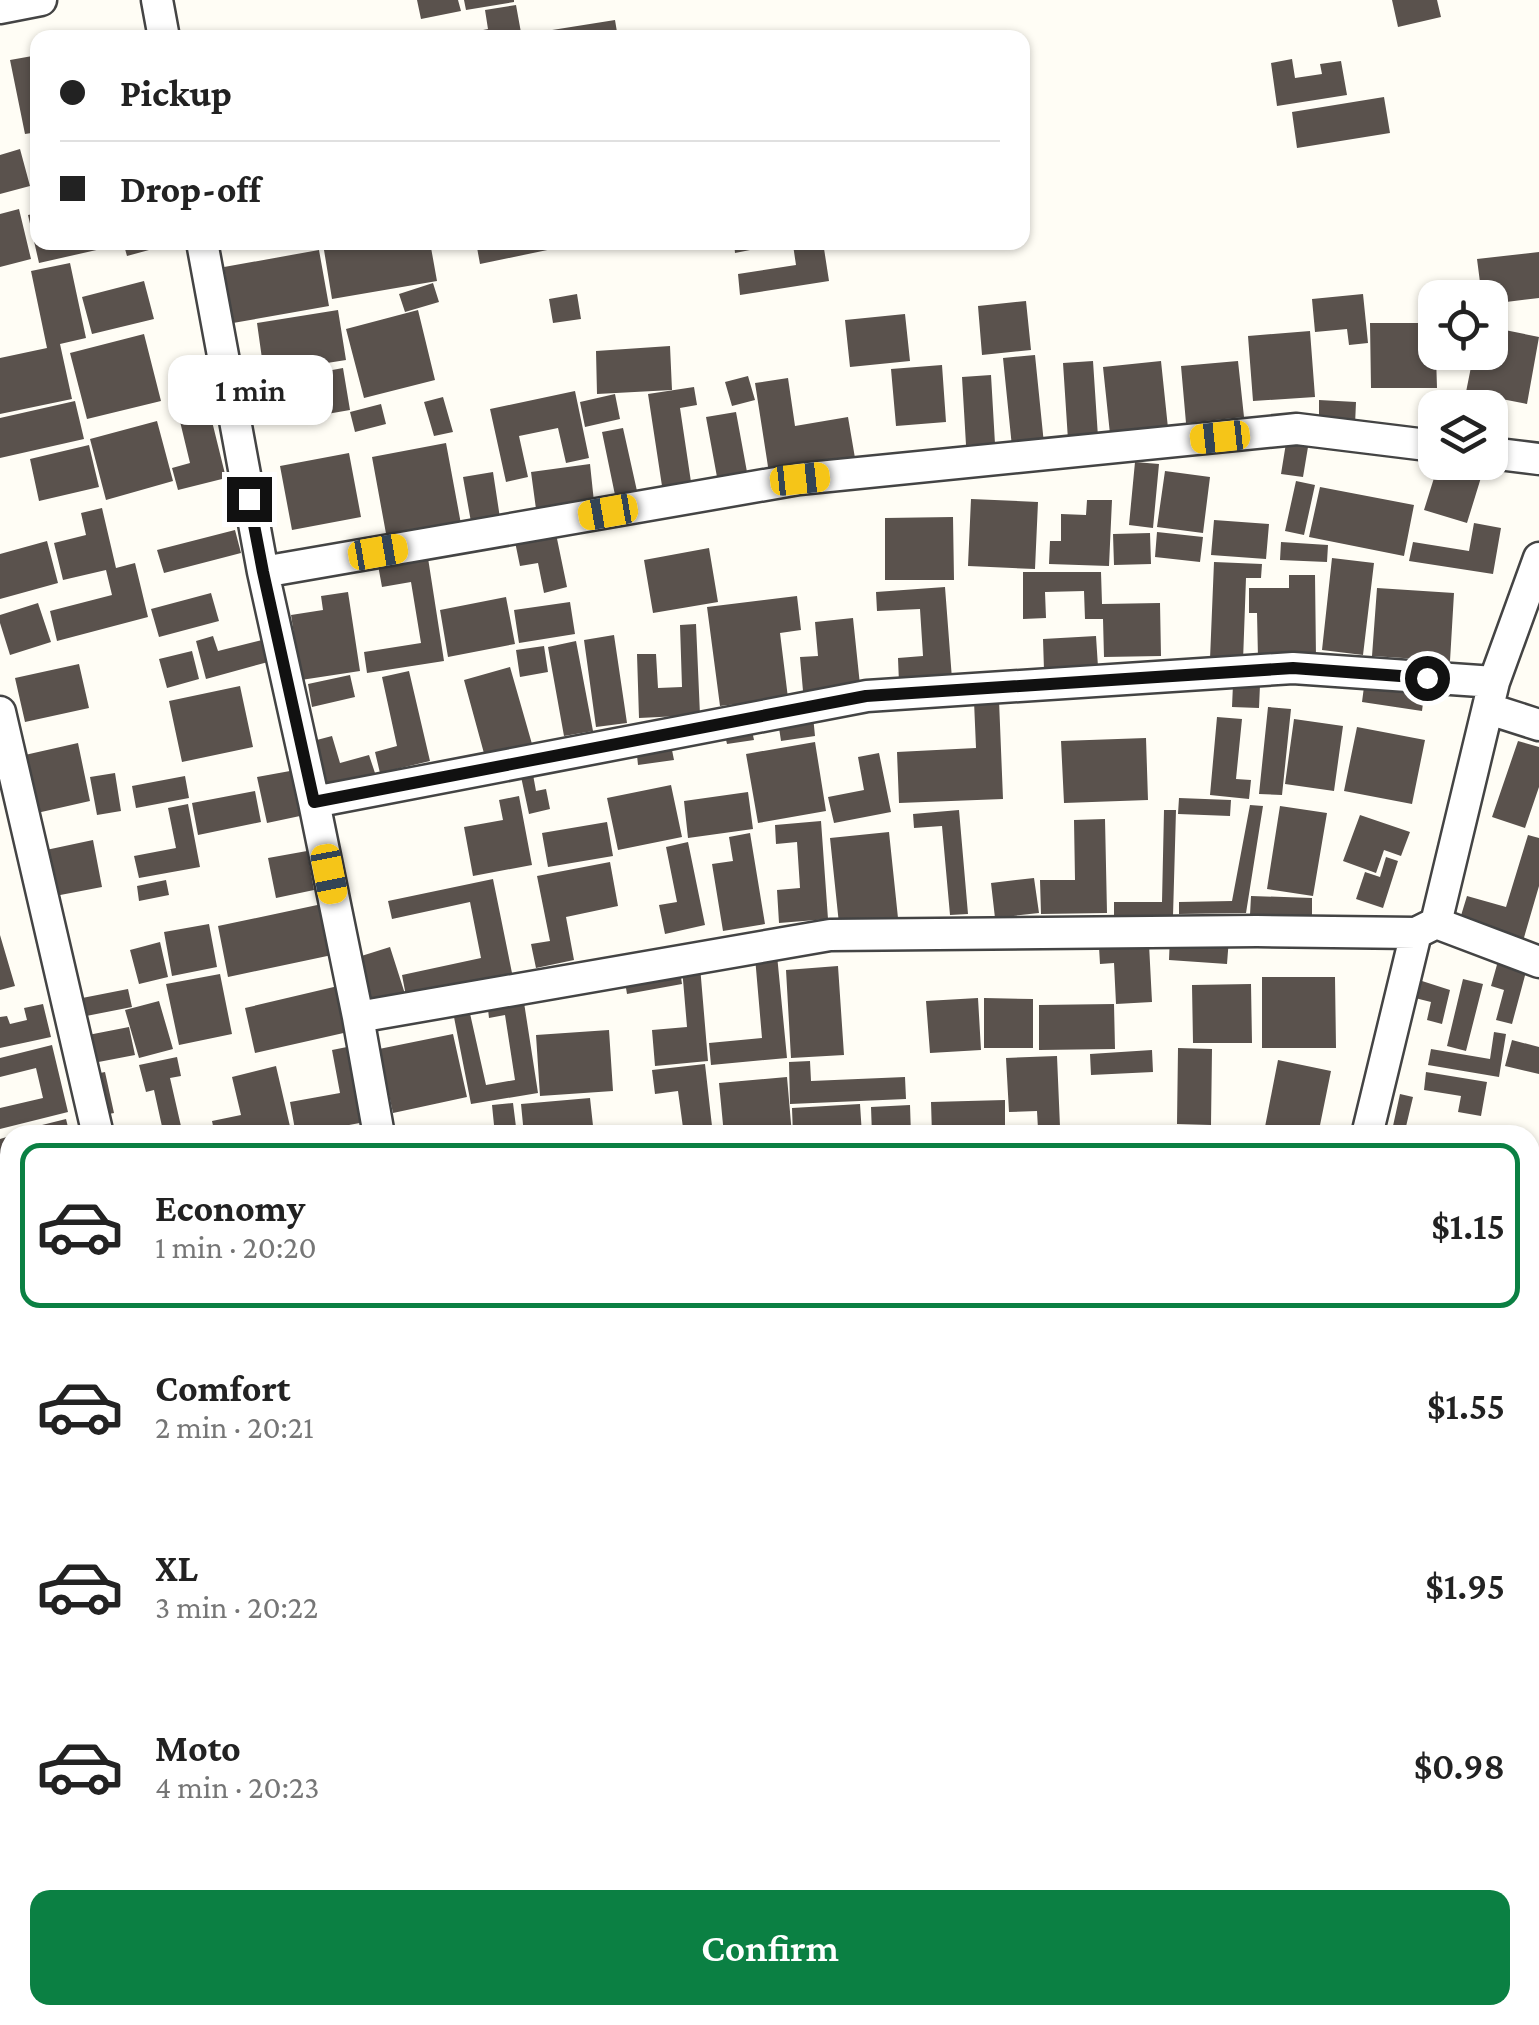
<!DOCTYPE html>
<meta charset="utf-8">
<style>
:root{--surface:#fff;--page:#f2f2f2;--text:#222;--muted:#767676;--line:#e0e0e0;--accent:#0b8043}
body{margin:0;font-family:"Crimson Pro",serif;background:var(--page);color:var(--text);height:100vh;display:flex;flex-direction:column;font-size:38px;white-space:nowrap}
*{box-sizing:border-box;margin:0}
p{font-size:32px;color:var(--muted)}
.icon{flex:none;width:55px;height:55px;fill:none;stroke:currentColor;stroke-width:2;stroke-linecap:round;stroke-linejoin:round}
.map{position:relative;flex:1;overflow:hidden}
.sheet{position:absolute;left:0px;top:1125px;width:1540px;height:900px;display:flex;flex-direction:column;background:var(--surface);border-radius:30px 30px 0 0;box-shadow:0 2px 8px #0004}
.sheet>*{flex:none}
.hud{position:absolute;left:30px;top:30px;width:1000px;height:220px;border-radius:20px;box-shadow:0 2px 8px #0004;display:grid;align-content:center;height:220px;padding:0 30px;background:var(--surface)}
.fabs{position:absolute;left:1418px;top:280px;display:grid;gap:20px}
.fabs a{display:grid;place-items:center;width:90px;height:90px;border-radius:20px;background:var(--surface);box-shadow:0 2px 8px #0004;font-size:50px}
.end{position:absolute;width:45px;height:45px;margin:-22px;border:12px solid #111;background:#fff;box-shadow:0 0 0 5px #fff}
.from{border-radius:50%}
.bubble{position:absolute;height:70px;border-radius:20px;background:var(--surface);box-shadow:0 2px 8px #0004;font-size:32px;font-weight:600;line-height:70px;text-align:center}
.car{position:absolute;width:30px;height:60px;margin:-30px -15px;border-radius:12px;box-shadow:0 0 8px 2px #0007;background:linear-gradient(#f5c518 24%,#345 0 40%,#f5c518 0 76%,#345 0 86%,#f5c518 0)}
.hud b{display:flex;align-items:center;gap:35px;height:95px;font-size:38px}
.hud b+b{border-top:2px solid var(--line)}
.hud i{width:25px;height:25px;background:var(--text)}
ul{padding:18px 0 0;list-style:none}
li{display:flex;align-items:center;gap:30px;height:165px;margin:0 20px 15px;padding:0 10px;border:5px solid transparent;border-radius:20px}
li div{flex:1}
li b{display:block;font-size:38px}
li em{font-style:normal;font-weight:600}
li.on{border-color:var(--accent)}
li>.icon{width:90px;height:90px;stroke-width:1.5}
.button{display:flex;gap:20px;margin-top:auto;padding:20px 30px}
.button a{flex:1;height:115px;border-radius:20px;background:var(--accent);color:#fff;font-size:40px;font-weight:600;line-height:115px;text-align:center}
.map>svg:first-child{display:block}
.building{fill:#5a524d}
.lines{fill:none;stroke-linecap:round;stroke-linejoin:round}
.street-casing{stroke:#444;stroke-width:35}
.street{stroke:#fff;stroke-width:30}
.route{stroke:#111;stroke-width:12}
</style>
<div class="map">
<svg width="1539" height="2025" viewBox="0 0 1539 2025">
<rect width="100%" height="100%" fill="#fffdf5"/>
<!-- building -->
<path class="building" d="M417,0H458L461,11L421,19Z
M464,0H514V2L466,10Z
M1392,0H1437L1441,17L1398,27Z
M516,5L522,38H453V36L488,29L485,10Z
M615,20L618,38H527V34Z
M38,55V132L25,134L10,60Z
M1292,59L1295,78L1322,74L1320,64L1341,61L1347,95L1277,106L1271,63Z
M1384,97L1390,133L1297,148L1292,112Z
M20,149L30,186L0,194V155Z
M19,209L31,259L0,267V214Z
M38,213V242L123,244L39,263L28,215Z
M123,242H171V244L127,256Z
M366,242H430L437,281L332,299L324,250Z
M476,242H556L557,248L480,264Z
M734,242H781V244L735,253Z
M812,242H823L829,281L740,295L738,274L796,265L793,245Z
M319,250L329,306L233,323L224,267Z
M1539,252V298L1490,304V298H1482L1477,259Z
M70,263L86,338L60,344L72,399L0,414V358L47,348L31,271Z
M144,281L154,319L92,334L82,297Z
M433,283L439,302L405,312L399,294Z
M577,294L581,319L553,323L549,299Z
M1363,294L1368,343L1349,345L1347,329L1315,332L1312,299Z
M1026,301L1031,350L982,355L978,306Z
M338,310L346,360L264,373L257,323Z
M418,310L435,380L364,398L346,329Z
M905,314L910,361L850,367L845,320Z
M1370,323H1435L1437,388H1371Z
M1490,327L1539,337L1527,404L1466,392L1474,352H1490Z
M1310,331L1315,397L1253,401L1248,336Z
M144,334L161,401L87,419L70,353Z
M670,346L672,390L597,394L596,351Z
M1035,355L1044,444L1012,447L1003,358Z
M1093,361L1098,437L1068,440L1063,363Z
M1161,361L1168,428L1110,434L1103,367Z
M1238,361L1244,417L1186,423L1181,366Z
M942,365L946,422L896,426L891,369Z
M343,368L350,410L281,422L273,381Z
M991,375L995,444L966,445L962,377Z
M748,376L755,400L732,406L725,382Z
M788,378L795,426L848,417L855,458L769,473L755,383Z
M694,387L697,405L680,408L691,482L662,486L648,394Z
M575,391L589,458L566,463L558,428L519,436L528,477L506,482L490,409Z
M615,394L620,419L585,427L580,402Z
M443,397L453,432L434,436L424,402Z
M1319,400L1356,402L1355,425L1319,424Z
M75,401L84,439L0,458V418Z
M207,401L226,478L178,490L172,468L190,463L177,409Z
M381,404L386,424L355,432L350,412Z
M736,412L747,472L717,477L706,417Z
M157,421L173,481L106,500L90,439Z
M623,428L637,491L615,495L602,432Z
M446,443L461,524L387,539L372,457Z
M1286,443L1308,447L1303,477L1281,474Z
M89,445L99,487L39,501L30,459Z
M349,453L361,517L292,530L280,466Z
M1135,462L1159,464L1153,528L1129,525Z
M1439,462H1455L1483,471L1467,523L1424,510Z
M590,464L594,502L536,509L531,472Z
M1165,471L1210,477L1203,533L1157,527Z
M493,472L500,518L471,522L463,477Z
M1296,481L1315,485L1304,535L1285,531Z
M1320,487L1414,505L1404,556L1309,537Z
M971,499L1038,502L1035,569L968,566Z
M1087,500H1112L1109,566L1049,564L1050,541H1061V514L1086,515Z
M102,508L116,568L135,563L148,617L57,641L50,611L112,595L106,570L63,580L54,543L86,535L81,513Z
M953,517L954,580H885V518Z
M1214,520L1269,524L1266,559L1211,555Z
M1474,523L1501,528L1493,574L1409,561L1413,542L1469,551Z
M555,529L567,587L544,593L538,563L520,566L514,537Z
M235,530L241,553L164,573L157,550Z
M1157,532L1203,537L1200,562L1155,557Z
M1150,533L1151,564L1114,565L1113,534Z
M47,541L58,583L0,599V554Z
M1281,542L1328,545L1327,562L1280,560Z
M709,548L718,602L653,613L644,560Z
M428,558L444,661L367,673L364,652L421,643L411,582L382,587L378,565Z
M1332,558L1374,563L1363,655L1322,650Z
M1214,562L1262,564L1261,578H1246L1243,661L1210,659Z
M1023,572H1101L1102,604L1160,603L1161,656L1104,657L1103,619H1085L1084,591L1045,592L1046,618L1023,619Z
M1289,575H1315L1316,658H1258L1257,613H1249V588H1289Z
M945,587L952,679L899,683L898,658L923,656L920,609L877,611L876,592Z
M1377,588L1454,593L1450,661L1372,656Z
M348,592L360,671L301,680L291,615L323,610L321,596Z
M211,593L219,621L159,637L151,609Z
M797,596L801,630L780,633L788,698L720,706L707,607Z
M506,597L515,644L448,657L440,610Z
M570,602L575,634L519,643L514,610Z
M38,603L51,642L10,655L0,623V615Z
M853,618L860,685L803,691L800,657L818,656L815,622Z
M696,624L700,715L639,718L637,654H656L658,688L682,687L680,625Z
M614,635L627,723L596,727L584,640Z
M213,636L218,651L262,640L268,662L206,679L196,641Z
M1096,636L1098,667L1044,670L1043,639Z
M576,641L593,731L564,736L548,647Z
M544,646L548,672L520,677L516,650Z
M192,651L199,679L167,688L159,659Z
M79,664L89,708L25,722L15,678Z
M510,667L532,744L485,757L464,680Z
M409,671L430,761L380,773L375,752L397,746L382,677Z
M350,675L355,697L312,707L308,684Z
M1365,679L1425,687L1422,711L1362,702Z
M1233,684L1260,685L1259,708L1232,707Z
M240,686L253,747L182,762L169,701Z
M999,700L1003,799L899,803L897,752L976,748L974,701Z
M1268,707L1291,709L1282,795L1259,794Z
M813,716L815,736L781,741L778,721Z
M1217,717L1242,719L1236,779L1251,780L1249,799L1210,795Z
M1294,719L1343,726L1334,791L1285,784Z
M751,726L754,740L727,744L724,731Z
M1357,727L1425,740L1412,804L1344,791Z
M332,736L340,763L369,755L375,773L327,788L313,741Z
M1146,738L1148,800L1064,803L1061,741Z
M670,740L674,760L638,765L636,746Z
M1518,741L1539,747V787L1525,828L1492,817Z
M815,742L826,811L758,823L746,754Z
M78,743L90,801L28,815L16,757Z
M879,753L891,812L834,823L828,797L864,790L858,757Z
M532,769L536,791L546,789L550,809L529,814L520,772Z
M290,771L300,816L267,823L257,777Z
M115,773L121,811L97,815L90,777Z
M185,776L189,798L136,808L132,786Z
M671,785L682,837L618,850L607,798Z
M255,791L261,822L198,835L192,803Z
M748,792L753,829L688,838L684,801Z
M519,796L532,865L473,876L464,827L503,820L499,800Z
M1179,798L1231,800L1230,816L1178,814Z
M188,804L200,867L139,878L134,856L176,848L168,808Z
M1250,805L1263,806L1246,913L1179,914V902L1232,901Z
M1280,806L1327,813L1313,896L1267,889Z
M959,810L968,914L950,915L942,826L914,828L913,814Z
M1164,810H1176L1173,916L1114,915V902H1162Z
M1360,815L1410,832L1401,856L1384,850L1376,873L1343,861Z
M1105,819L1107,913L1041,914L1040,880H1075L1074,820Z
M821,821L828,919L779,923L777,890L800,888L797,842L776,844L775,825Z
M607,822L613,856L548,867L542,833Z
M889,832L898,918L839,924L830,838Z
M750,833L765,924L723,931L712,864L733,861L729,837Z
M1528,835L1539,838V886L1523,941L1459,922L1467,896L1506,907Z
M93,840L102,887L55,896L46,850Z
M688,842L705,925L665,934L659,905L677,902L666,847Z
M307,851L314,890L276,898L268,858Z
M1386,857L1398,861L1383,908L1356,899L1365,872L1380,877Z
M610,862L618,906L566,917L574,960L536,968L531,944L550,941L537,876Z
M1034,878L1039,913L995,918L991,883Z
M493,879L512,973L406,996L402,975L481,958L470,902L392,919L388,901Z
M166,880L169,895L139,901L137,886Z
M1251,896L1312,898V918L1250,915Z
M322,904L332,955L228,977L218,926Z
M209,924L217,967L172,976L164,932Z
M0,935L15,986L0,990Z
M1170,935L1229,938L1227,964L1169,960Z
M160,942L168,977L139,984L130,950Z
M1149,944L1152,1002L1116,1004L1114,963L1100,964L1099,947Z
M390,947L405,994L370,1005L355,958Z
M777,955L787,1058L711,1065L709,1043L762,1038L755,957Z
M1498,961L1527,968L1512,1024L1496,1020L1504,990L1491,986Z
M679,965L682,984L627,994L624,976Z
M700,966L708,1061L655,1066L652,1030L687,1027L682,968Z
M838,966L844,1055L791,1058L786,970Z
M220,974L232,1034L179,1045L166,984Z
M1262,977H1335L1336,1048H1262Z
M1463,979L1483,984L1466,1051L1447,1046Z
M1422,981L1450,990L1442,1024L1427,1020L1431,1002L1411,997Z
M1251,984L1252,1043H1193L1192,985Z
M338,986L348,1032L255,1053L245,1008Z
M128,989L132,1007L76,1018L72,1000Z
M523,996L538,1093L471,1104L453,1012L469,1009L486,1085L515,1080L505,1015L489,1018L487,1001Z
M978,998L981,1050L930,1053L926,1001Z
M984,998L1033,999V1048H984Z
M159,1001L173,1049L139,1058L125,1010Z
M43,1004L51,1037L0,1048V1017L7,1016L10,1024L27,1020L24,1008Z
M1114,1004L1115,1049L1039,1050V1005Z
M129,1027L135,1055L88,1064L83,1036Z
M609,1030L613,1091L540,1096L536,1035Z
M1494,1032L1506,1034L1499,1077L1428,1065L1431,1049L1490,1059Z
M453,1034L467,1097L393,1113L379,1049Z
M1512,1040L1539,1047V1074L1505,1066Z
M52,1045L68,1112L0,1129V1108L43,1098L36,1068L0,1077V1058Z
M352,1046L365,1122L296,1135L290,1102L340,1093L332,1050Z
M1178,1048L1212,1049L1211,1125L1177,1124Z
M1152,1050L1153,1072L1091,1075L1090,1054Z
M1057,1056L1060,1127L1038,1129L1037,1111L1009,1112L1006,1058Z
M177,1057L181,1076L170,1078L183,1135H150L163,1131L154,1090L146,1092L139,1065Z
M1278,1060L1331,1071L1318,1135H1278L1264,1132Z
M810,1061L811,1081L905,1077L906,1099L790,1104L789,1062Z
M705,1064L713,1135H684L678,1091L655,1094L652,1070Z
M276,1066L292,1135H215L212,1121L241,1115L232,1077Z
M105,1072L114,1113L99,1116L90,1075Z
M1426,1072L1487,1082L1481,1116L1458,1112L1461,1096L1424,1090Z
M787,1077L792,1135H724L719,1083Z
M1400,1094L1413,1097L1404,1135H1391Z
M590,1098L594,1135H524L521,1104Z
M1005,1100V1135H932L931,1102Z
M513,1103L517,1135H495L492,1105Z
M860,1104L862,1135H793L792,1108Z
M910,1105L911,1135H872L871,1107Z
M66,1119L70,1135H19L18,1131Z
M1114,1126L1185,1127V1135H1114Z
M10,1136V1186L0,1188V1139Z
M1530,1153L1539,1155L1534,1188L1530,1187Z
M10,1263V1283L0,1285V1266Z
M1532,1310L1539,1312V1398L1530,1396Z
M0,1321L10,1356V1373L0,1376Z
M1530,1423L1539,1424V1443L1530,1441Z
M0,1449L10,1483V1491L0,1493Z
M1530,1455L1539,1458V1493L1536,1525H1530Z
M8,1509L10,1560L0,1562V1512Z
M1530,1584L1539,1585V1633L1530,1632Z
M10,1717V1818L0,1821V1720Z
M1530,1745H1539V1769L1530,1768Z
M1530,1772L1539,1773V1822H1530Z
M1530,1846L1539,1847V1866H1530Z
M10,1881V1945L2,1947L0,1940V1884Z
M1539,1902V1958L1530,1959V1903Z
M1539,1985V2005H1530V1986Z
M45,2015H100L103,2022L92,2025H49Z
M180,2015H210L213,2025H168L166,2019Z
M220,2015H268L271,2025H219L216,2016Z
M285,2015H323V2016L288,2025Z
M384,2015H401L404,2025H387Z
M439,2015H482L484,2021L472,2025H409Z
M575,2015H598L601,2025H543Z
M602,2015H670V2016L641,2025H605Z
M758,2015H854L856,2025H759Z
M866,2015H924V2021L867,2024Z
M994,2015H1017V2025H994Z
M1025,2015H1057V2025H1025Z
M1067,2015H1115L1114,2025L1067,2020Z
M1146,2015H1166L1167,2021L1203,2019V2015H1216V2025H1146Z
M1219,2015H1274V2025H1219Z
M1411,2015H1470V2025H1411Z
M939,2019L982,2021L981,2025H938Z"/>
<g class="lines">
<defs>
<path id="street" d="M157,0L164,38
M0,8L41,0
M202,242L263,572L314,802L358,1017L379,1135
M1490,453L1539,459
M263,572L799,479L1297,429L1435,446
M1489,709L1539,725
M0,712L98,1135
M314,802L867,696L1293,668L1494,682
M1436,923L1539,962
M358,1017L830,935L1257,931L1416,933
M1367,1135L1416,933L1436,923L1494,682L1539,558
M1530,1197L1539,1199
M0,1387L10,1384
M1530,1402L1539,1404
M1530,1541L1539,1540
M0,1597L10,1595
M0,1839L10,1836
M0,1993L10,1990
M492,2015L495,2025
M749,2015L752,2025
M930,2015V2025
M1130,2015L1131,2025
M1283,2015V2025"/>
</defs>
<!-- street casing -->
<use href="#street" class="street-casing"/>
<!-- street -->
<use href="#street" class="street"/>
</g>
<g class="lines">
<!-- route -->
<path class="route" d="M249,499L263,572L314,802L866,696L1293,668L1427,678"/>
</g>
</svg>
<div class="fabs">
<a><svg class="icon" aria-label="locate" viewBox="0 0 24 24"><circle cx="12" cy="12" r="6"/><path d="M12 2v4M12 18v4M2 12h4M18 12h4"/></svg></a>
<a><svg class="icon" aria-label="layers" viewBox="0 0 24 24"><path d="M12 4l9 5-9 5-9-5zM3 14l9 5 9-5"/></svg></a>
</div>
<i class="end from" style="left:1427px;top:678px"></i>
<i class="end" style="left:249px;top:499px"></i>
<div class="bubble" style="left:168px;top:355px;width:165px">1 min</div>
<i class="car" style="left:1220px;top:437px;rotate:264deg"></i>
<i class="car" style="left:800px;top:479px;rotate:84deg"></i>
<i class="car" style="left:608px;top:512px;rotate:260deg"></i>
<i class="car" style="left:378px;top:552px;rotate:80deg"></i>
<i class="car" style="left:329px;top:874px;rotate:169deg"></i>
<div class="hud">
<b><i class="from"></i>Pickup</b>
<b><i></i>Drop-off</b>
</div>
<section class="sheet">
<ul>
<li class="on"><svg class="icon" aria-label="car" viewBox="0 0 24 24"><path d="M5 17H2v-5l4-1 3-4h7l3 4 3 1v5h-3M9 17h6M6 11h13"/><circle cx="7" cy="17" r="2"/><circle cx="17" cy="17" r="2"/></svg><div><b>Economy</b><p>1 min · 20:20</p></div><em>$1.15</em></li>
<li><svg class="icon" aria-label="car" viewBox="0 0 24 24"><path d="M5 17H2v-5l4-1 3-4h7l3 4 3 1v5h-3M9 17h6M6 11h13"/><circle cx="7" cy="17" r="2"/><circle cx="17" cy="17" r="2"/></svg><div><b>Comfort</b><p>2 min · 20:21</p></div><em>$1.55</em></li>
<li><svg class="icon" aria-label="car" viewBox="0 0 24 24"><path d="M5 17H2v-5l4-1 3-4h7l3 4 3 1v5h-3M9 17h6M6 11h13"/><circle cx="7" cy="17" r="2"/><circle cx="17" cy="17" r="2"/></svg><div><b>XL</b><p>3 min · 20:22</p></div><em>$1.95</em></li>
<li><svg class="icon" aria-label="car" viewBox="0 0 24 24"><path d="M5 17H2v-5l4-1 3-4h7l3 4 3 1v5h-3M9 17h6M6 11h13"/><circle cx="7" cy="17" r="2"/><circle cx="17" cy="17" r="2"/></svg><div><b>Moto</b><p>4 min · 20:23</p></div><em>$0.98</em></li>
</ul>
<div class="button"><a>Confirm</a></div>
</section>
</div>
